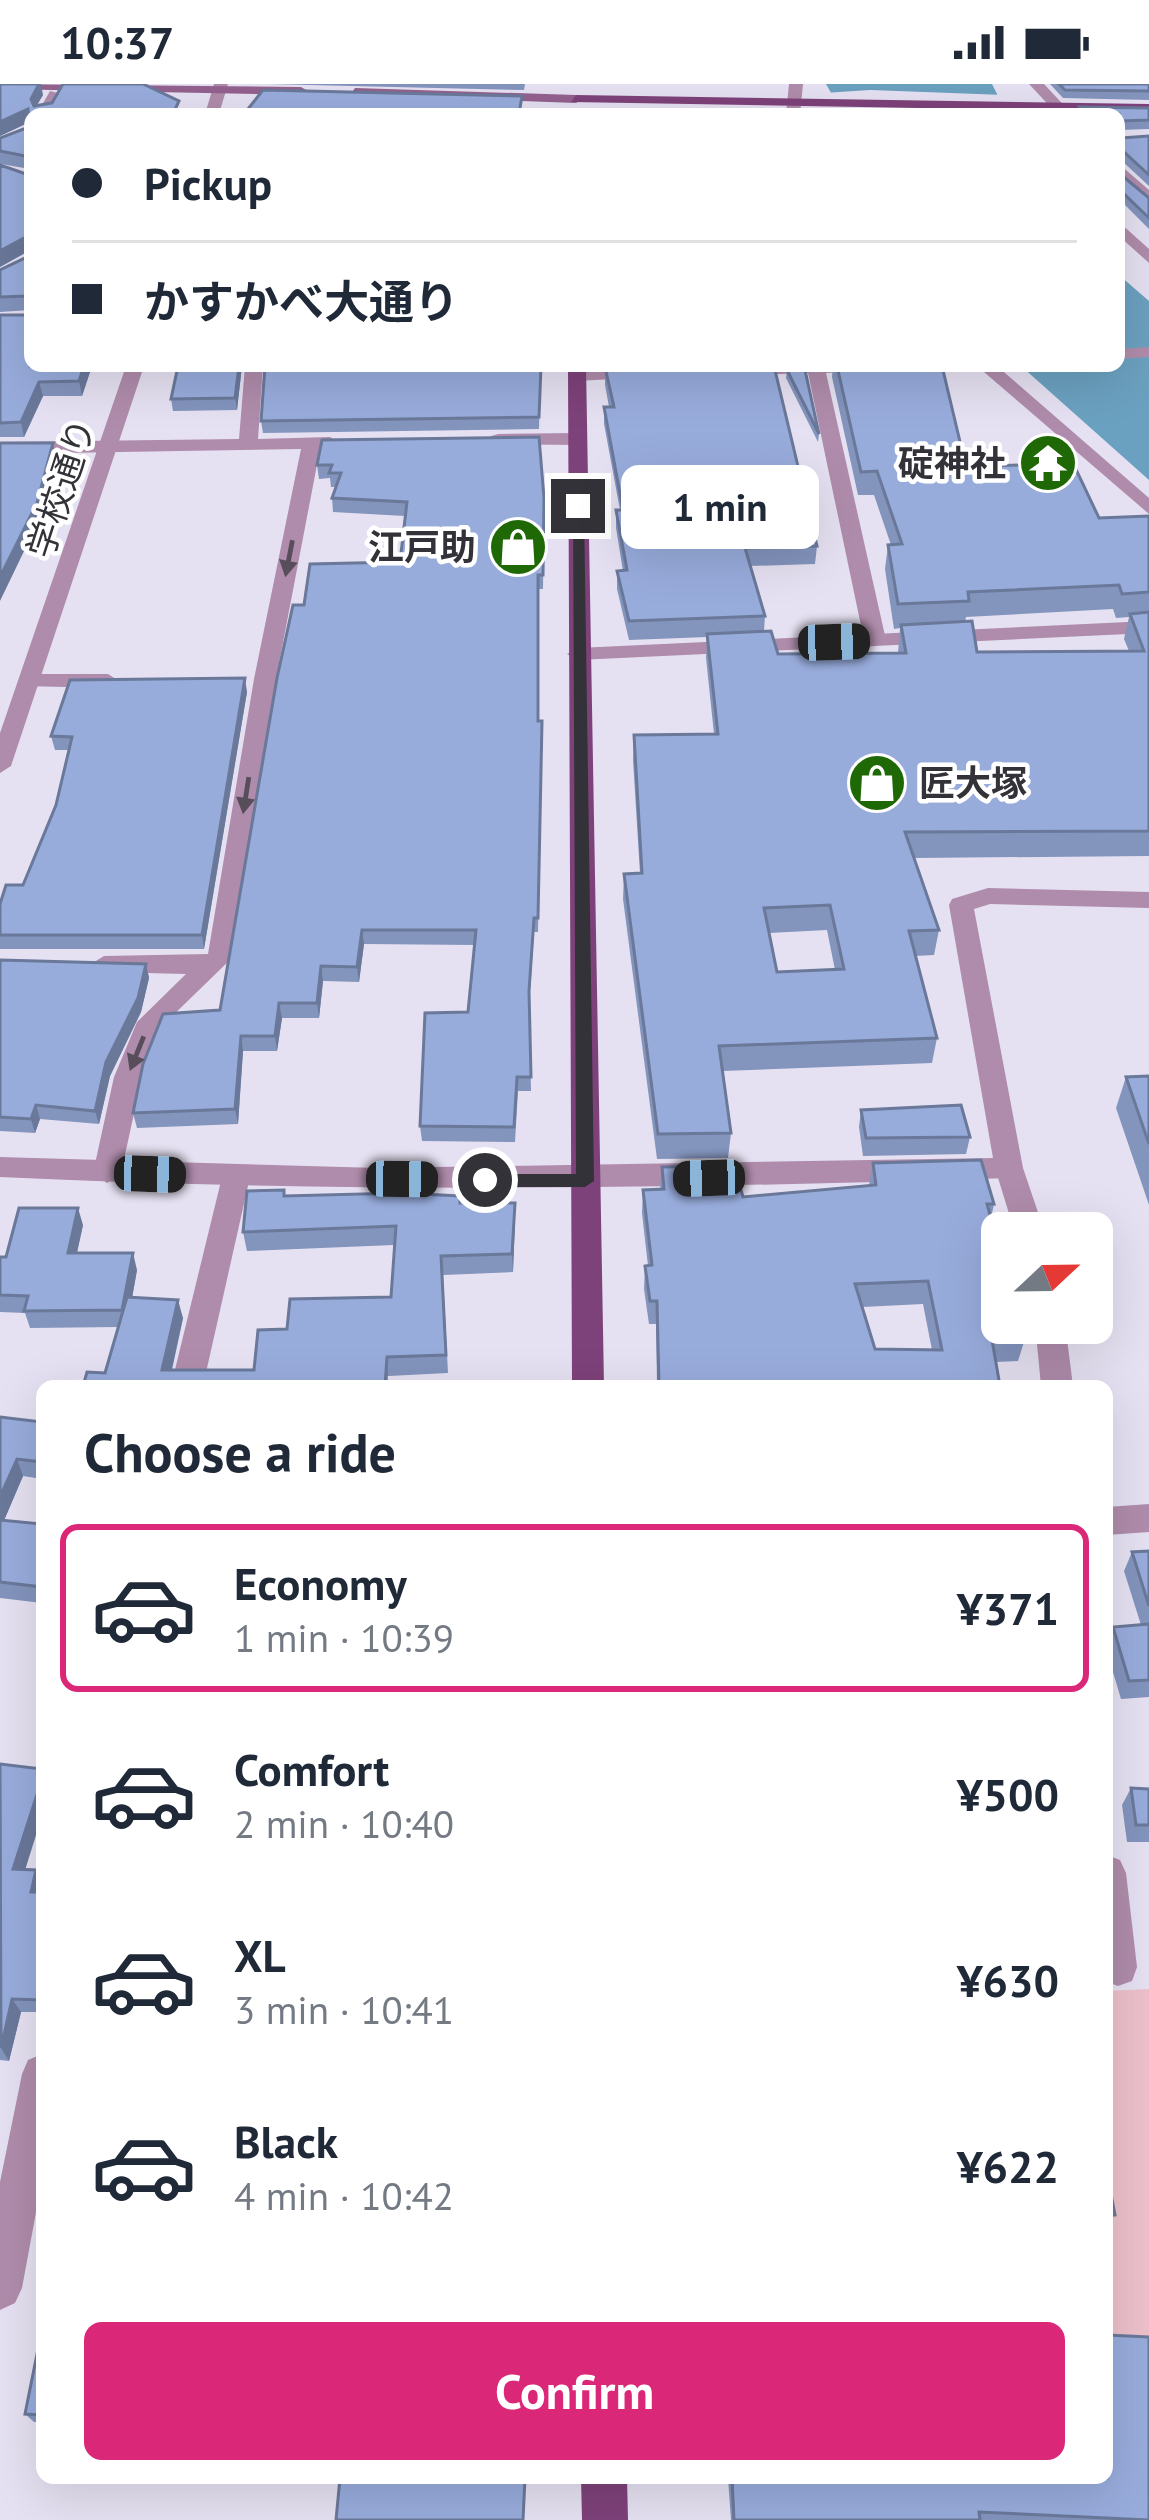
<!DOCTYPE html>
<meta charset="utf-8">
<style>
:root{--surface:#fff;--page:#f6f6f7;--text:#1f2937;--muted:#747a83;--line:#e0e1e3;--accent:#db2777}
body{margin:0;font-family:"PT Sans","Noto Sans JP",sans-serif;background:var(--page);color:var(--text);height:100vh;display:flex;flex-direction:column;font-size:45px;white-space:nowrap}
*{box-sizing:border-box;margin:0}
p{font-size:39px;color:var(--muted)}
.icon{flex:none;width:66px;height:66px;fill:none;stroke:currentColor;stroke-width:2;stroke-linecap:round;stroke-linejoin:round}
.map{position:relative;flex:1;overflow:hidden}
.drawer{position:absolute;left:36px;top:1296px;width:1077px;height:1104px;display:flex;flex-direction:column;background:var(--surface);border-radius:18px;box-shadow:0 12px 48px #0002}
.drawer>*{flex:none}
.top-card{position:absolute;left:24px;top:24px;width:1101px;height:264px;border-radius:18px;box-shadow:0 12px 48px #0002;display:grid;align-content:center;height:264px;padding:0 48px;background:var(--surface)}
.needle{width:78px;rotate:68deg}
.controls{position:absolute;left:981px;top:1128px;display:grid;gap:24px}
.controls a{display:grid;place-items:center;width:132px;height:132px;border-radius:18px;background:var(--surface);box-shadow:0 12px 48px #0002;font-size:60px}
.end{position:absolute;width:54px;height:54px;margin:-27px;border:15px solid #333238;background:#fff;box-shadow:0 0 0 6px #fff}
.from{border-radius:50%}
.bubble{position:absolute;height:84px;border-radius:18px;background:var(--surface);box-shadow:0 12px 48px #0002;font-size:39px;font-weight:600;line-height:84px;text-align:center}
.car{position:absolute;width:36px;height:72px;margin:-36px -18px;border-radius:15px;box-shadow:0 0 9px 3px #0007;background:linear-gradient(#222 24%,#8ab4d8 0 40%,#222 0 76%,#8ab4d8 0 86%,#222 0)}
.top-card b{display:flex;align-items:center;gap:42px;height:114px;font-size:45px}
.top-card b+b{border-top:3px solid var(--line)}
.top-card i{width:30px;height:30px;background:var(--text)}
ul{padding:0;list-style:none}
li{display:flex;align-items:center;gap:36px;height:168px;margin:0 24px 18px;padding:0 24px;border:6px solid transparent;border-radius:18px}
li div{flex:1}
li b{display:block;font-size:45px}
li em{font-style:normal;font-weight:600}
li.on{border-color:var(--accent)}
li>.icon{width:108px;height:108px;stroke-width:1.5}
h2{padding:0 48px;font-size:54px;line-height:144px}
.primary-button{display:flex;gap:24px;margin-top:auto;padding:24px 48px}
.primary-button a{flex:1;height:138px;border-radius:18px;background:var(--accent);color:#fff;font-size:48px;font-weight:600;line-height:138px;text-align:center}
.status{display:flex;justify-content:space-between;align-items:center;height:84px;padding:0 60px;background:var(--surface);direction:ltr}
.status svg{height:33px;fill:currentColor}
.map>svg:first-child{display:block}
.green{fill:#edc0cb}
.water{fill:#6ba1c0}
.pier{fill:#e6e1f2}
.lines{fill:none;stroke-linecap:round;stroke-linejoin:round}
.minor{fill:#af8cab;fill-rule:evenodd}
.tertiary{fill:#af8cab;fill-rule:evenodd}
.secondary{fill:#93618e;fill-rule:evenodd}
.primary{fill:#7e427a;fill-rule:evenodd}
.wall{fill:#8394bd;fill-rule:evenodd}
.shaded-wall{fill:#6a789a}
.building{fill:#98acdc;stroke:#6a789a;stroke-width:3;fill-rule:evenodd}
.oneway{fill:#584d5a}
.route{fill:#333238}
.labels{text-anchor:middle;stroke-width:9;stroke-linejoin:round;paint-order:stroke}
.far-poi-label{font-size:36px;font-weight:bold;fill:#333238;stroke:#fff;text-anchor:end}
.far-street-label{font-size:36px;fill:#333238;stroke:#fff}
</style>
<div class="status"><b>10:37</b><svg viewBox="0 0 49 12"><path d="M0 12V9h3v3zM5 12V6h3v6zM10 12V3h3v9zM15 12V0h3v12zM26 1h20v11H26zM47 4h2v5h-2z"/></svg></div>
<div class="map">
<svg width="1149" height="2436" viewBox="0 0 1149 2436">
<rect width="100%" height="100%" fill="#e6e1f2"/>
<!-- green -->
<path class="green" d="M1149,1905V2436H942L1107,2394V2143L1111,2142L1107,2116V1907Z"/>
<!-- water -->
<path class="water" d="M826,0H992L1007,30H843Z
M1119,191L1149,217V396L1021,282H1119Z"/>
<!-- pier -->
<path class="pier" d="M870,6L1004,11L1013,30L835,28L824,9Z"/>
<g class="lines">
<!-- minor -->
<path class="minor" d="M789,0H803L800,30H786Z
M1029,0H1044L1072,30H1057Z
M50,7L62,10L51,30H37Z
M1119,80L1149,106V120L1119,93Z
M1119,138L1149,165V179L1119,152Z
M1149,263V273L1119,275V265Z
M245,282H263L258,355L330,353L339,359L320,365L276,595L233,873L162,942L142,993L121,1089L107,1099L93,1089L114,993L137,938L186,890L104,888L91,880L104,872L208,870L254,595L301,365L0,370V358L239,355Z
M732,282H874L865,287L826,289L886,556L882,560L875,562L864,556L808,289L733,292L724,287Z
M977,282H997L1149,414V430Z
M643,284L649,285V293L577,297L568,292L577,287Z
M498,350L577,349L586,355L577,361L491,360V352Z
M30,590H108L119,597L108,604L22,602V592Z
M1009,1074L1023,1084L1045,1149H1015L995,1084Z
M236,1083L250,1093L203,1302H171L222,1093Z
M1035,1239H1065L1073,1302H1041Z
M1149,1420V1448L1107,1451V1423Z
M1107,1771L1120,1776L1126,1789L1137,1883L1132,1897L1118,1902L1107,1898Z
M42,1970V2096L22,2204L15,2219L0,2226V2098L22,1990L28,1976Z"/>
<!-- tertiary -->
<path class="tertiary" d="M214,0H228L219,30H205Z
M126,282H144L11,682L0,689V649Z
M1149,537V549L578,576L567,570L578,564Z
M988,804L1149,808V824L990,820L974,825L1023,1084L1009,1094C672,1105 337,1109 0,1093V1073L378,1084L993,1074L949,821L952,815Z"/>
<!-- secondary -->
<path class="secondary" d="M0,0L301,3L308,7L301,11L0,5Z
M355,4L576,11L583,15L576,19L350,11Z"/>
<!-- primary -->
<path class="primary" d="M576,11L1149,20V28L571,18Z
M568,282H586L604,1302H572Z
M581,2394H627L628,2436H582Z"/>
</g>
<!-- wall -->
<path class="wall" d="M0,0L43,11L30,30V85L1,80L0,81L26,90L30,87V226L0,228V186L29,172V167L0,183V54L29,43V38L0,52Z
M268,0H525L524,6Z
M1050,0H1149V16L1063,14Z
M1080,23L1149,24V45L1119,46V30H1079Z
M1119,52L1121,54L1149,52V102L1122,77H1119Z
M1119,89L1149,114V145L1119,115Z
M0,231L30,282H92L82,312H43L24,353H0Z
M242,282L237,326L173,327L171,315Z
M541,282L539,345L263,349L261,337Z
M833,282H942L966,383L1099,434L1149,432V772L914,774L939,846L934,871L915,872L937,954L932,979L723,987L731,1049L728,1074L657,1075L623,815L624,790L640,789L633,676L634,651L714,650L706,574L707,553L629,556L617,505V487H623L616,444V426H620L604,340V323H609L605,301V283L817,462L815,480L750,482L765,532L764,547L778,570L898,569L900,544L894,545L885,485L888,461H891L874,411H858L832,293ZM1113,525L1116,534L1129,533L1124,555L1129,567L977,568L965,538L966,533ZM827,846L835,886L777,888L769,849Z
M787,286L819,350L818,358L786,294Z
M322,356L544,428L543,505H539L538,637L542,651L538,848H534L529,922L531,1007H518L515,1058L422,1057L420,1042L468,928L475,861L364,860L359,898L323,897L319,934H282L277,967H243L238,1040L137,1044L133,1029L220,926L304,521L400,478L405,432L333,428L332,414L336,403H331L330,394L319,395L317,381Z
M247,608L204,865H0V820L23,801L56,721L69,666H55L51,652Z
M0,876L146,880L149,894L141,928L110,992L99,1040L40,1035L35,1049L0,1047Z
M1149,992V1121L1116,1024L1126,993Z
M861,1026L970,1053L966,1070L863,1072L859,1043Z
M873,1079L994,1120L991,1134L1025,1255L1018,1277L996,1278L1000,1302H657L656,1240H649L644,1205L645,1182H648L642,1129L643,1106L660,1105L662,1083L743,1113L869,1101ZM923,1220L932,1266L875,1265L862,1223Z
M284,1106L285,1112L515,1119L513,1188L443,1191L448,1289L389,1292L105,1289L118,1243L30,1244L25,1229L0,1228V1173H6L83,1141L77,1169L137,1186L132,1213L183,1234L172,1286H254L287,1245L391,1213L394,1161L247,1167L243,1148Z
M0,1333L42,1338V1395L23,1392L4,1436L42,1440V1519L0,1514Z
M1149,1467V1613L1121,1615L1107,1568V1557L1113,1543L1141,1541L1124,1487L1132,1468Z
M0,1680L25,1786H36L42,1798V1928H21L9,1977L0,1976Z
M1131,1704L1149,1705V1758H1127L1122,1721Z
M42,2271V2338H34L25,2330Z
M728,2394H1107L1149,2436H731Z"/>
<!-- shaded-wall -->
<path class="shaded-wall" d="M39,0H41L43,11L33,28L31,15Z
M28,25L30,38L0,52V38Z
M28,152L30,166L0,183V167Z
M84,282H92L82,312L79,297Z
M239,282H242L237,326L235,314Z
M39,298L43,312L24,353L21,338Z
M53,359L56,374L40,434L0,517V493Z
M245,594L247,608L204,865L202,851Z
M362,846L364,860L359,898L357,883Z
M146,880L149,894L141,928L110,992L99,1040L95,1027L106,978Z
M321,882L323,897L319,934L317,919Z
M279,919L282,934L277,967L275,952Z
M241,952L243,967L238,1040L235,1025Z
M36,1021L40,1035L35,1049L31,1035Z
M515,1119V1138L513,1188L512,1170Z
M78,1124L83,1141L73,1186L68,1169Z
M133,1169L137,1186L127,1243L122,1226Z
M178,1216L183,1234L168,1302L162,1286Z
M387,1273L388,1302H385Z
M17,1375L23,1392L0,1446V1413Z
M42,1695V1732L21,1799L13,1785Z
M36,1786L42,1798L39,1822L31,1808Z
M12,1915L21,1928L9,1977L1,1964Z"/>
<!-- building -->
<path class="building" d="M0,0H39L31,15L34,22L52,19L63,0H143L179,17L173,30H30V73L0,67V54L29,43L28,25L0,38Z
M1059,0H1149V7L1065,6Z
M263,6L522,12L519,30H244Z
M1080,23L1149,24V36L1120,37L1119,41V30H1087Z
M1119,52L1121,54L1149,52V91L1124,68H1119Z
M0,81L26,90L30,87V222L27,212L0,213V186L29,172L28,152L0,167Z
M1119,89L1149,114V134L1119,105Z
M30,228V282H84L79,297L39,298L21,338L0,339V231H27Z
M178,282H239L235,314L171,315Z
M265,282H541L539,333L261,337Z
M647,282H774L817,462L745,464L765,532L629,537L617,487L627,486L616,426H623L604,323H614L605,283Z
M837,282H942L966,383L1073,379L1099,434L1149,432V508L1122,510L1119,501L968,508L969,517L898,520L888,461L902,460L877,387L861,388Z
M787,286H805L819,350Z
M539,353L544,414L543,491H538V637H542L538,834H534L529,907L531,993H517L514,1043L420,1042L425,929L468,928L476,846H362L357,883L321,882L317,919H279L275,952H241L235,1025L133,1029L143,980L163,930L220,926L277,594L293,521H304L310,480L400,478L407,418L332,414L341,389H329L332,381H317L322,356Z
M0,359H53L37,419L0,493Z
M1149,528V747L905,748L939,846L909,847L937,954L719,962L731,1049L658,1050L624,790L642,789L634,651L718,650L707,550L771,547L778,570L906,569L901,541L972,537L977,568L1144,567L1130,530ZM830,821L844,885L777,888L764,824Z
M245,594L202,851H0V820L6,801H23L56,721L72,653L51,652L70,596Z
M0,876L146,880L138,914L106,978L95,1027L36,1021L31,1035L0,1033Z
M1149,992V1060L1126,993Z
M961,1021L970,1053L866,1054L861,1026Z
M981,1076L994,1120H987L1002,1174V1239H1020L1025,1255L992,1256L1000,1302H659L657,1217H650L645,1182L652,1181L643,1106L664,1105L662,1083L734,1082L743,1113L876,1101L873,1079ZM928,1197L942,1266L875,1265L855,1200Z
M284,1106V1112L402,1109L460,1112V1119H515L512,1170L441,1172L446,1271L387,1273L385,1302H83L87,1288L105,1289L127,1213L178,1216L162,1286H254L258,1246L287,1245L290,1215L391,1213L396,1142L243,1148L247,1107Z
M19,1124H78L68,1169H133L122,1226L24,1227L28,1212L0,1211V1173H6Z
M0,1333L42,1338V1378L17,1375L0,1413Z
M0,1436L42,1440V1503L0,1498Z
M1149,1467V1522L1132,1468Z
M1149,1540V1596L1129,1597L1113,1543Z
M0,1680L42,1685V1695L13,1785L36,1786L31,1808H42V1916L12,1915L1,1964Z
M1131,1704L1149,1705V1741H1136Z
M1107,2089L1115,2131L1107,2132Z
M1107,2251L1149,2253V2436L979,2428L980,2436H734L732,2394H1107Z
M37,2270L42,2271V2331L25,2330Z
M340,2394H525L523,2436H336Z"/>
<!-- one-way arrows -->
<defs><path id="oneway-solid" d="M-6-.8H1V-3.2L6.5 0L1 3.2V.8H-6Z" transform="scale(3)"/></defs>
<g class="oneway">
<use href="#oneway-solid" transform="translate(289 474) rotate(101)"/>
<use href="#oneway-solid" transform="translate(246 711) rotate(99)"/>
<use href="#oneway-solid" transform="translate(137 969) rotate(112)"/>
</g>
<!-- route -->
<path class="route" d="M573,419L584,422L594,1097L585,1103H485L476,1096L485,1090H576Z"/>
<!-- icons -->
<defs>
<symbol id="temple-disc" viewBox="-11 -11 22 22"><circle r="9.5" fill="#1e6905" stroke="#fff"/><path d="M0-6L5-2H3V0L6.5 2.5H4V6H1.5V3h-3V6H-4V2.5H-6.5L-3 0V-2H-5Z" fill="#fff"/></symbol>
<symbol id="shop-disc" viewBox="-11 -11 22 22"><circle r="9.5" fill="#1e6905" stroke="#fff"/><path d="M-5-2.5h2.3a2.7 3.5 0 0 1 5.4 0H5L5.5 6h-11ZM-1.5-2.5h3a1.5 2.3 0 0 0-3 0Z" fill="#fff"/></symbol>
</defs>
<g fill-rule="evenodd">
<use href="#temple-disc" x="1015" y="346" width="66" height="66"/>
<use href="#shop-disc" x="485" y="430" width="66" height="66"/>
<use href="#shop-disc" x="844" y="666" width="66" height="66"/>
</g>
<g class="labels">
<!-- far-poi labels -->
<g class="far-poi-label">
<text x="1006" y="392">碇神社</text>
<text x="476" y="476">江戸助</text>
<text x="919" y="712" text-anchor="start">匠大塚</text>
</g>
<!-- far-street labels -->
<g class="far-street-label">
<text transform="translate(61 404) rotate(-72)" y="13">学校通り</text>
</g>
</g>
</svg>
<div class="controls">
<a><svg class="needle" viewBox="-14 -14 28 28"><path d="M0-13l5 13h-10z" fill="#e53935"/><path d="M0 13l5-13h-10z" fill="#747a83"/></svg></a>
</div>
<i class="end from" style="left:485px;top:1096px"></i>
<i class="end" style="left:578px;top:422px"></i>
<div class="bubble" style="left:621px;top:381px;width:198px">1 min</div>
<i class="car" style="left:834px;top:558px;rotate:88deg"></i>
<i class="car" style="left:150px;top:1090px;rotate:92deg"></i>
<i class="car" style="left:709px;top:1094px;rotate:268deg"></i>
<i class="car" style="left:402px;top:1095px;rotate:91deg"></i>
<div class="top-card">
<b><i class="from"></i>Pickup</b>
<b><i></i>かすかべ大通り</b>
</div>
<section class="drawer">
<h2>Choose a ride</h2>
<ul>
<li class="on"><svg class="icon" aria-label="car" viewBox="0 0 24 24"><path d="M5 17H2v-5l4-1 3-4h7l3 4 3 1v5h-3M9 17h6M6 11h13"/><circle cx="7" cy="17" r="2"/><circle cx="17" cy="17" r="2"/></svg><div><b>Economy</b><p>1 min · 10:39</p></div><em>¥371</em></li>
<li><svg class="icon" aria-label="car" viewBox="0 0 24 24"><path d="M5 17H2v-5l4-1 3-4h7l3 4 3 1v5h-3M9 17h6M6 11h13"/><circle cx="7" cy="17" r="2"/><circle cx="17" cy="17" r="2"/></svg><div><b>Comfort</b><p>2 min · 10:40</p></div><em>¥500</em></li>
<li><svg class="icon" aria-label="car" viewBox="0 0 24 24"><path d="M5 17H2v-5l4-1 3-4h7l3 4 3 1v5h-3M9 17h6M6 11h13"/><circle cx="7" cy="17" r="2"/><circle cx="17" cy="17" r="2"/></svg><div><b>XL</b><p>3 min · 10:41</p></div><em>¥630</em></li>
<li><svg class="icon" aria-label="car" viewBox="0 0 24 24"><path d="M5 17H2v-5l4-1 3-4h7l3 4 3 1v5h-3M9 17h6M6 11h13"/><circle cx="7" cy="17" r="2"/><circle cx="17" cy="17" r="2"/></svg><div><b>Black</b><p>4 min · 10:42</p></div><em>¥622</em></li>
</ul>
<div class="primary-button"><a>Confirm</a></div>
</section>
</div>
